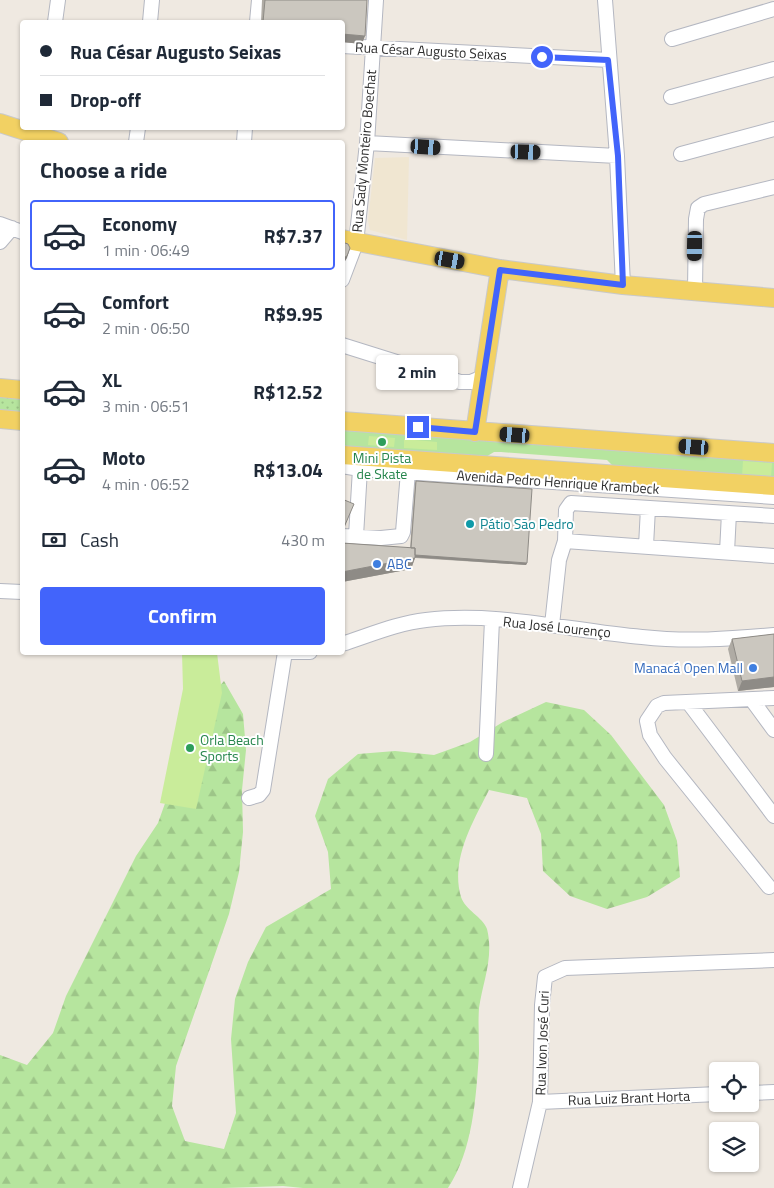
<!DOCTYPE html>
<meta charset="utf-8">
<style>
:root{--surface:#fff;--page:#f2f2f3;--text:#1f2937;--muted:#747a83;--line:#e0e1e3;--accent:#4264fb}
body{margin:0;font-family:"Titillium Web",sans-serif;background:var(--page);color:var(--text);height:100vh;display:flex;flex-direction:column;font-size:19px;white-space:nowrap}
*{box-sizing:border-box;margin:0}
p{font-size:16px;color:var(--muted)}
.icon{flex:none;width:28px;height:28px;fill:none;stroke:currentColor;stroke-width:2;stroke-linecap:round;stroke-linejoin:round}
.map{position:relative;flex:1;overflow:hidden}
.sheet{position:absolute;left:20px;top:140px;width:325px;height:515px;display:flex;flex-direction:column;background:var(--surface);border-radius:5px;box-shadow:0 1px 4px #0004}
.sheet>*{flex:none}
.banner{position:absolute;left:20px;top:20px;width:325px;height:110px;border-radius:5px;box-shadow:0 1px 4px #0004;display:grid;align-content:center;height:110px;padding:0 20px;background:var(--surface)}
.tools{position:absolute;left:709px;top:1062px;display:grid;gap:10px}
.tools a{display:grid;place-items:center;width:50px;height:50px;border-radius:5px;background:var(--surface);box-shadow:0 1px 4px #0004;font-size:25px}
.end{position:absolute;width:22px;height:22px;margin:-11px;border:6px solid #4264fb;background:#fff;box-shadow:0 0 0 2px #fff}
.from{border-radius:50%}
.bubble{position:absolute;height:35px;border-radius:5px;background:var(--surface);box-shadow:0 1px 4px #0004;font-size:16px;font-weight:700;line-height:35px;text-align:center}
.car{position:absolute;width:15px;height:30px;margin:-15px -8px;border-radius:6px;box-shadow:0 0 4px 1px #0007;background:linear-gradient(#222 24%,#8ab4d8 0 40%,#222 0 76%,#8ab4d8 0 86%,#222 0)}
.banner b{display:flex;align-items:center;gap:18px;height:48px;font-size:19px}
.banner b+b{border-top:1px solid var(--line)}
.banner i{width:12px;height:12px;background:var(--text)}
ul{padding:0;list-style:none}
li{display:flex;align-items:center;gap:15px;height:70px;margin:0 10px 8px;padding:0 10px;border:2px solid transparent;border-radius:5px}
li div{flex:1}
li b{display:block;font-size:19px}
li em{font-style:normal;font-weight:700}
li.active{border-color:var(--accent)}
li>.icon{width:45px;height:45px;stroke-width:1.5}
h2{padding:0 20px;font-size:22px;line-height:60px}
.pay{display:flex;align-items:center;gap:12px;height:55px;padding:0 20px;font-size:19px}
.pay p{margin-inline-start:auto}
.cta{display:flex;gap:10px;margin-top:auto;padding:10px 20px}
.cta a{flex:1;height:58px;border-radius:5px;background:var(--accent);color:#fff;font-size:20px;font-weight:700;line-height:58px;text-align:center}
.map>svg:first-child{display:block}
.education{fill:#f0e6d1}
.grass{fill:url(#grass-dots)}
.forest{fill:url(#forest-firs)}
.park{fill:#b6e59e}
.pitch{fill:#c9ec9a}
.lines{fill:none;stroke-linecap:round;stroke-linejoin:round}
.minor-casing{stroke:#b4b7c1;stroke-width:16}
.major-casing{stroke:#c9c9c9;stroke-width:20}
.minor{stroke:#fff;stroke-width:14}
.major{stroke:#f2d163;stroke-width:18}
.wall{fill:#afaba4}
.shaded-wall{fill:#8e8b86}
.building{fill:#cbc7bf;stroke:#8e8b86}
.route{stroke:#4264fb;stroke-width:6}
.leisure-dot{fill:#2e9e5b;stroke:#fff;stroke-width:2}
.culture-dot{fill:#0f9aa8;stroke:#fff;stroke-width:2}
.shop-dot{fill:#3f7fe0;stroke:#fff;stroke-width:2}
.labels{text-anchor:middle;stroke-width:4;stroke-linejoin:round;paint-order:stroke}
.street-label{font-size:14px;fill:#2e2e2e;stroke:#fff}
.leisure-label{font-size:14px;fill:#27864d;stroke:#fff}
.culture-label{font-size:14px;fill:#0d838f;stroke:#fff;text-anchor:start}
.shop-label{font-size:14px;fill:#366cbe;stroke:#fff;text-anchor:start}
</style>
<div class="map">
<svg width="774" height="1188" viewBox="0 0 774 1188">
<defs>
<pattern id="grass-dots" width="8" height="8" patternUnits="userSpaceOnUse" patternTransform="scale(1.25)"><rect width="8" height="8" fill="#b6e59e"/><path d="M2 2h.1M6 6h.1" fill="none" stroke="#9dc588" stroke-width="1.8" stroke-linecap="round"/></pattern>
<pattern id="forest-firs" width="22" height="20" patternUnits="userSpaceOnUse" patternTransform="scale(1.25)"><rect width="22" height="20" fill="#b6e59e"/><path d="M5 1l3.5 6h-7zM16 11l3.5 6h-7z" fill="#9dc588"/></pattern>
</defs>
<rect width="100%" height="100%" fill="#efe9e1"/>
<!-- education -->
<path class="education" d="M409,157L407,240L370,230L368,221L375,158Z"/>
<!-- grass -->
<path class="grass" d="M0,396L22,398V412L0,410Z"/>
<!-- forest -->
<path class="forest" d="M224,681L243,714L246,750L242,790L243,832L239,872L229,914L176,1066L172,1106L185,1141L224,1149L236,1113L231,1039L235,999L248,962L266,927L331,889L328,852L315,816L328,779L358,754L395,751L434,755L470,742L503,722L546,702L584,710L611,735L664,805L677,841L680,877L647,897L607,909L570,896L543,871L541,834L527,798L489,790C473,822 450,860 461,897C465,910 483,917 487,929C494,957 483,981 479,1008C478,1023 479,1038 479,1053C476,1098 473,1150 448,1188H303L283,1186L223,1188H0V1055L27,1065L53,1033L66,996L136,856L158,823L199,708Z"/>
<!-- park -->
<path class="park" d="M343,429L774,460V478L614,467L607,460L501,452H494L484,458L343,447Z"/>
<!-- pitch -->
<path class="pitch" d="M369,436L395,438L394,447L368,445Z
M404,439L437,442V450L404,448Z
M743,461L772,463L771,477L742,476Z
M182,653H217L222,693L196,809L160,803L183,689Z"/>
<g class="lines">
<defs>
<path id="minor" d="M605,0L617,156L623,285
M55,22L58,0
M150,22L152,0
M257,22L259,0
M672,39L774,9
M342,46L609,60
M671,97L774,69
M136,142L138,128
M244,142L245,128
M367,143L617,156
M681,154L774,129
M0,224L22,232
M0,242L12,228
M342,280L356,243L367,143L376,0
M695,290L696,219L698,208L704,204L774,187
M342,345L460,382H471L483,377
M342,466L360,469L774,497
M342,536L381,538L401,536L403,532L408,472L413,465
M356,536L360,469
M565,541L566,510L571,503L774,516
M646,546L648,508
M727,552L729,513
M0,591L22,592
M552,625L559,560L565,541L774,556
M342,644C370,635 398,623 426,620C497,611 571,631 642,637C687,642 729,639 774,635
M288,652H310
M752,700L774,730
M688,702L774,816
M486,754L492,620
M249,798L259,795L263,790L285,652
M769,887L665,758L650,735L647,721L657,706L664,703L774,698
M750,1093L774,1092
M540,1102L718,1094
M520,1188L540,1102L542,1005L545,977L565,968L774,960"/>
<path id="major" d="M0,123L59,142
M342,239L500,269L623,285L774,298
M0,388L22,390
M0,419L22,421
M342,421L774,453
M475,432L500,269
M342,455L774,486"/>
</defs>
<!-- minor casing -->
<use href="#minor" class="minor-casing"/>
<!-- major casing -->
<use href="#major" class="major-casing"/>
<!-- minor -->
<use href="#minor" class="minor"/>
<!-- major -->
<use href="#major" class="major"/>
</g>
<!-- wall -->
<path class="wall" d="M262,0H367L362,44L342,42V22H261Z
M416,481L527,563L526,565L415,558L411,569L342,582V543L410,548L415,483Z
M774,634V687L738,691L728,649L732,639Z"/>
<!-- shaded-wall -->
<path class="shaded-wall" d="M342,34L365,36L362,44L342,42Z
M350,248L347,258L342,266V259Z
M410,554L527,563L526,565L410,557Z
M415,558L411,569L342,582V572Z
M774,677V687L738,691L742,681Z"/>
<!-- building -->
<path class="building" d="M265,0H367L365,36L342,34V22H263Z
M342,242L348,244L350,248L347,256L342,259Z
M416,481L532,489L527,563L415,555V548H411Z
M342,499L354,504L342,532Z
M342,543L415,548V558L342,572Z
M774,634V677L742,681L732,639Z"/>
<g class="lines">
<!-- route -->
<path class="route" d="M418,427L475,432L500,270L623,285L618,156L608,60L542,57"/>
</g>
<!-- markers -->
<g class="leisure-dot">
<circle cx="382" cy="442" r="5"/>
<circle cx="190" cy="748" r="5"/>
</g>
<circle class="culture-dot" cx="470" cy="524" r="5"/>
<g class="shop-dot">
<circle cx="377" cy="564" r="5"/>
<circle cx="753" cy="668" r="5"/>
</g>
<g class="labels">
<!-- street labels -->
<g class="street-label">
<text transform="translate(431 51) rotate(3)" y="5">Rua César Augusto Seixas</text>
<text transform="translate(364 151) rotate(-85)" y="5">Rua Sady Monteiro Boechat</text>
<text transform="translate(558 482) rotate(4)" y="5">Avenida Pedro Henrique Krambeck</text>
<text transform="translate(557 627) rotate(6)" y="5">Rua José Lourenço</text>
<text transform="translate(542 1043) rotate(-88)" y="5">Rua Ivon José Curi</text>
<text transform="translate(629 1098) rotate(-2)" y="5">Rua Luiz Brant Horta</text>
</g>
<!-- leisure labels -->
<g class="leisure-label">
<text x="382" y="463">Mini Pista<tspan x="382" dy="16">de Skate</tspan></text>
<text x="200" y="745" text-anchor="start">Orla Beach<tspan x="200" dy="16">Sports</tspan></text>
</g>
<!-- culture labels -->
<g class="culture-label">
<text x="480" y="529">Pátio São Pedro</text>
</g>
<!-- shop labels -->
<g class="shop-label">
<text x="387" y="569">ABC</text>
<text x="743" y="673" text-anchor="end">Manacá Open Mall</text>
</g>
</g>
</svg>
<div class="tools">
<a><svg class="icon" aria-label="locate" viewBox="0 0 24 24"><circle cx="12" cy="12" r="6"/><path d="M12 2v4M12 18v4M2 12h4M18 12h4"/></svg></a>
<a><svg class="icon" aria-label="layers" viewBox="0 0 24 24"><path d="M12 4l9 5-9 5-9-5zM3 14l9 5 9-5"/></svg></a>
</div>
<i class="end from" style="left:542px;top:57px"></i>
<i class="end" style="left:418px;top:427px"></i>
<div class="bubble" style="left:376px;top:355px;width:82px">2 min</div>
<i class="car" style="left:426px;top:147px;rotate:94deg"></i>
<i class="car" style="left:526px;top:152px;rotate:92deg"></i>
<i class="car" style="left:695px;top:246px;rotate:181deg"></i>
<i class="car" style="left:450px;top:260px;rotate:100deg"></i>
<i class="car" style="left:515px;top:435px;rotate:274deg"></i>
<i class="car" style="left:694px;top:447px;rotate:274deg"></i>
<div class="banner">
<b><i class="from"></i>Rua César Augusto Seixas</b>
<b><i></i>Drop-off</b>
</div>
<section class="sheet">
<h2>Choose a ride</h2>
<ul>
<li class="active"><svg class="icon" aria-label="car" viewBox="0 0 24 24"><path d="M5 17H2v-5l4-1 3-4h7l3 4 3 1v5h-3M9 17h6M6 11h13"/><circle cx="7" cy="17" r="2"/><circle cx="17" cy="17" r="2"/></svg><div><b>Economy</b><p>1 min · 06:49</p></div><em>R$7.37</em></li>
<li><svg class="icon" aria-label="car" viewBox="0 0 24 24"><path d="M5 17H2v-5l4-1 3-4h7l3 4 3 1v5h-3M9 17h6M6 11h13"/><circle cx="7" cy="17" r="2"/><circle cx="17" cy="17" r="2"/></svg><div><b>Comfort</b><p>2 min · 06:50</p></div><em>R$9.95</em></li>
<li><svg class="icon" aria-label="car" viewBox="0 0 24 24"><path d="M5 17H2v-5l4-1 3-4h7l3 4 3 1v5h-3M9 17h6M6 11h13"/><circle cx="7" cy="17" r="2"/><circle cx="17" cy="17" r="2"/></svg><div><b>XL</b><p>3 min · 06:51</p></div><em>R$12.52</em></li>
<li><svg class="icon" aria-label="car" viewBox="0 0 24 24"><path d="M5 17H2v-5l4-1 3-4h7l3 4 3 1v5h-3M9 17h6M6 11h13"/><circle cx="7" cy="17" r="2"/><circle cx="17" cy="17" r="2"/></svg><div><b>Moto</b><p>4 min · 06:52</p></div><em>R$13.04</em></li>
</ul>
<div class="pay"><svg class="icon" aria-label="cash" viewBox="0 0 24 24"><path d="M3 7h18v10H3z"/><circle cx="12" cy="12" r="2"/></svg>Cash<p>430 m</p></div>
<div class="cta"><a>Confirm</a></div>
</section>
</div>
